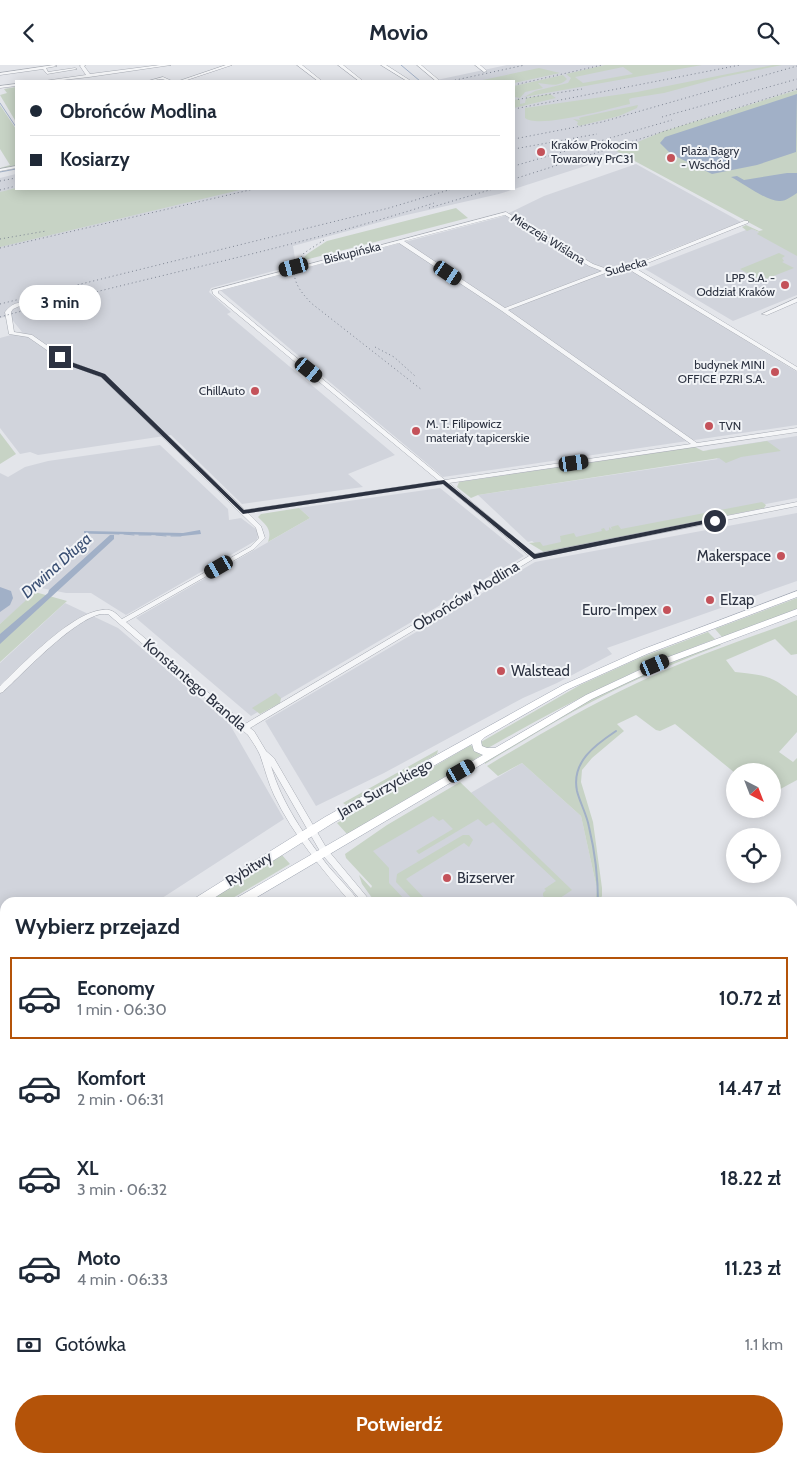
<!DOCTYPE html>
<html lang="pl">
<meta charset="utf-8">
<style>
:root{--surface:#fff;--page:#f6f6f7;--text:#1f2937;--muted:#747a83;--line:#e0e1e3;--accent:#b45309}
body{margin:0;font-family:Cabin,sans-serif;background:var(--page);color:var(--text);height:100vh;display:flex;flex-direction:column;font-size:19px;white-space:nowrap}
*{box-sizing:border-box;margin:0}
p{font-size:16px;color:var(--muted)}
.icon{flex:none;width:28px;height:28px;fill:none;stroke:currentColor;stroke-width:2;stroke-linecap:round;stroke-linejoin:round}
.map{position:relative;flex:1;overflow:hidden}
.drawer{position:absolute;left:0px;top:832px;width:798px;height:566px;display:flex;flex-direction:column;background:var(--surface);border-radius:15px 15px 0 0;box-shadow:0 2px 12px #0003}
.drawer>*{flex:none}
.top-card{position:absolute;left:15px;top:15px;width:500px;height:110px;border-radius:0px;box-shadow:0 2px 12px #0003;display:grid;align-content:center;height:110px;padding:0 15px;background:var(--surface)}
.needle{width:32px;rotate:138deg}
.controls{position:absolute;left:726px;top:698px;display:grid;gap:10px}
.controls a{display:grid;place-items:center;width:55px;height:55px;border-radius:50%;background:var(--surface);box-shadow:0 2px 12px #0003;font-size:25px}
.end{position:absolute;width:22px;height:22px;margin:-11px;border:6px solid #2c3241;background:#fff;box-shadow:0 0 0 2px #fff}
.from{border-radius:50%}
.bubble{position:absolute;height:35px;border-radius:18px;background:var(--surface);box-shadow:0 2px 12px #0003;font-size:16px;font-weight:700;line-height:35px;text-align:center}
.car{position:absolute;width:15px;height:30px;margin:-15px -8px;border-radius:6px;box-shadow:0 0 4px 1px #0007;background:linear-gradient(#222 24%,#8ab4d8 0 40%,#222 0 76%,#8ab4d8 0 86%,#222 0)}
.top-card b{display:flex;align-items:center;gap:18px;height:48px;font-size:19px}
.top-card b+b{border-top:1px solid var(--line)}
.top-card i{width:12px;height:12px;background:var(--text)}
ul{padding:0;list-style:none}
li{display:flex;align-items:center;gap:15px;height:82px;margin:0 10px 8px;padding:0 5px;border:2px solid transparent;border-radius:0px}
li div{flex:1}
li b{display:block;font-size:19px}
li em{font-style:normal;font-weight:700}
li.active{border-color:var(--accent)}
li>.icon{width:45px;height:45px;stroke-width:1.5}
h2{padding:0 15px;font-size:22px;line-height:60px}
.pay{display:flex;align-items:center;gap:12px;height:55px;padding:0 15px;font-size:19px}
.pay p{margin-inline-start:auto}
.action{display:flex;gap:10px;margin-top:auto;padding:10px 15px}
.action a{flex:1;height:58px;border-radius:30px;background:var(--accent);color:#fff;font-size:20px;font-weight:700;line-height:58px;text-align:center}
header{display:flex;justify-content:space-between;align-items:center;height:65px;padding:0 15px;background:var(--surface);font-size:22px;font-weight:700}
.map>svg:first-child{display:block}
.built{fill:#d1d4dc}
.green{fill:#c7d3c5;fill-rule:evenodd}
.water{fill:#a1b0c7}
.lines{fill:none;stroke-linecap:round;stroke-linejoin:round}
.stream-far1{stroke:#a1b0c7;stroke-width:1}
.stream{stroke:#a1b0c7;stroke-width:2}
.minor-casing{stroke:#a8acb4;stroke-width:1}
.major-casing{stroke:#a3a9b5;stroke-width:1}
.minor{fill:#f5f6f8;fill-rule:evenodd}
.major{fill:#fff;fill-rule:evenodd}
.rail{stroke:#7d8492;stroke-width:1;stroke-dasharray:1 3;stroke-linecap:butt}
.route{fill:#2c3241}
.poi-dot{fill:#c4525a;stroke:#f2f4f7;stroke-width:2}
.labels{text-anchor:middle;stroke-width:4;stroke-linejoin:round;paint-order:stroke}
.far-poi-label{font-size:12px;fill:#2c3241;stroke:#f2f4f7;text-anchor:start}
.far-street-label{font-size:12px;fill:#2c3241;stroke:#f2f4f7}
.poi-label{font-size:15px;fill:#2c3241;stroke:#f2f4f7;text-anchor:start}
.street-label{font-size:15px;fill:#2c3241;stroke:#f2f4f7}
.water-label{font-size:16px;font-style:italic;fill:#394e72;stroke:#f2f4f7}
</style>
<header><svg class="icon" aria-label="back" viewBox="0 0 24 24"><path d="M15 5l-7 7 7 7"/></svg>Movio<svg class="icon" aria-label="search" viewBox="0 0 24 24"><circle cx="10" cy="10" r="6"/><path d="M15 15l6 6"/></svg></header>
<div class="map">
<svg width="797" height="1398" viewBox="0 0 797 1398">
<rect width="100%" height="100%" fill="#e3e5ea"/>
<!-- built -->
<path class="built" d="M507,0H797V25L670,64L607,94L499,129L402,151L293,181L296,200L211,223L209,227L231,247L227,249L395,390L348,409L363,422L242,439L171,370L38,390L30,387L20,389L0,363V273L22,267L9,251L0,253V113L16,109V124H514V16H432Z
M636,99L741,157L626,202L797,307V360L443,412L220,225L501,152L544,131Z
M751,163L797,188V230L733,256L645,204Z
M797,371V433L540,482L532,476L528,477L478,430L718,394L707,385Z
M160,380L228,444L229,455L241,453L257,465L258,470L257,475L126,550L91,528H66L41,523L0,559V408L8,412L25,402L48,396Z
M440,423L524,491L251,651L136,553L310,453L299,443Z
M797,448V516L607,583L612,589L557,618L523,633L384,708L316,741L265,656L535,497Z
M65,538L118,563L229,658L284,754L156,837L5,838V943L0,947V598Z
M522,698L581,751L597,824L596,831L591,838L401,837L376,811L371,786Z
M5,1027V1305L0,1306V1031Z"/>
<!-- green -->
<path class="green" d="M605,0H702L524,32L535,26L568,18L571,13L566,9ZM623,2L633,9L583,18L575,12Z
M773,0H782L723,12L664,28L632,33L629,34L630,39C608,44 538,64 525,53V43L637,27Z
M539,3L560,8L514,18V16H478Z
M563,10L567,14C559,23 548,19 538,18L543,23L525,27L520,33L514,32V21Z
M16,22V57L0,30L7,28L4,24Z
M797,25V191L757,169L759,167L752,164L747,166L742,162L746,160L759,166L763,165L616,86L664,66Z
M550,29L556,33L514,43V35L520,34V39L525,38L526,33Z
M0,40L16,64V102L0,105V103L10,100L0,84Z
M638,40L637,43L619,51L579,61L577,59L578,57L573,54L580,55L579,53L582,52Z
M16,123V124H244L0,182V127Z
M456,143L468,153L301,196L307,189L327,176Z
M779,188L785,191L782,193L784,196L782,197L794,203L761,216L740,204Z
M0,368L16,389L0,399Z
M767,376L781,386L741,392L726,398L719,393L478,430L471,433L457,422L459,417L695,382L703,386Z
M762,437L766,440L764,443L544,487L529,478L540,477L543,481L561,477L560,471L574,468L576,472L602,466L601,464L604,463L606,466L609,465V462L612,465L611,462L618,460L621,464Z
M299,443L310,453L268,477C272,465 267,461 258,452L261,449Z
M35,527L67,536L0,597V559Z
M797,533V544L722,572L715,564Z
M797,555V589L791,590L775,574L726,595L735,607C769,611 770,610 797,631V667L779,687L793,697L797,693V715L773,728L772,706H735V708L675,659L660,666L656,665L636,650L617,659L624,666L592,693L582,705L581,717L593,757L602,823V831L599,837H591L596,831L597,824L581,751L522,698L498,711L487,701C536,672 585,642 637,618C689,593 743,575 797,555Z
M708,567L715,574C636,603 561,641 488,683H482L480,678L481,677L580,620L642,592Z
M719,578L721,580C685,594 650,608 615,625C570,647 528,673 485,699L484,697L586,637L650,606Z
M276,628L281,633L280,638L260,649L252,643Z
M471,680L475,686L482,690L347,769L337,758Z
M438,685L437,689L346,740L343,738Z
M460,717L572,825L557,835L559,837H550L543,831V828L546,825L544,824L556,816L493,757L486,761L478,754L419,789L416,786L453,764L443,754L439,756L433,751L373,786L389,803V818L407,837H375L362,819L359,810L371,823L372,821L346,793L345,789L387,760Z
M463,770H469L473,775L469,782L464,778L406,814L428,837H415L396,817L397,809Z
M281,789L290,799L226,837L205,838Z"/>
<!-- water -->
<path class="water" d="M797,29L796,87L757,100L712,109L671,89L660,78L665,72Z
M787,108H797V128C792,131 785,137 779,136C766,136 743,118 731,112L737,111L744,115Z
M200,465L201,469L182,471L84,468V466L183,468Z
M110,470H114V474L0,579V569L48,528L49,525Z
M0,522L11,526L13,533L10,540L0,547Z"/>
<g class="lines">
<!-- stream-far1 -->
<path class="stream-far1" d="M401,0L420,16
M0,38L16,62
M0,107L16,104
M87,468L119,469
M124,469L134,470
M139,470H151
M156,470L166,471
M171,471H181"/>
<!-- stream -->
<path class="stream" d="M598,838C598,813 595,787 589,762C587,750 580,738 577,726C571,697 595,680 616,666"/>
<defs>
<path id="minor" d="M54,0L57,1L46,3L48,7L75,3L77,4L47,9L43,4L0,10V8Z
M81,0H86L84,1L90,9L160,0H171L89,12L54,16H44L86,10L80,1Z
M226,0H232L184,16H179Z
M297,0H302L322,16H318Z
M338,0H343L363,16H359Z
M381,0H386L411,16H407Z
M417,0H421L440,16H436Z
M475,0H480L487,6L484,7Z
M163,12L172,16C168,16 165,15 162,14C157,14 153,16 148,16Z
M16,19V21L0,23V21Z
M16,101V103L0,106V104Z
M506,147L593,199L607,204L630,202L744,156H748V158L635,203L797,302V306L630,205L608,207L508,245L697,378L797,363V367L449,418L534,489L797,437V441L535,493L250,663L254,666L266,686L274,693L327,784L372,838H363L321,788L271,701C282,739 305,771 329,802C339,814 351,825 360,838H351C322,804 293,770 274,730C268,717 265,704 260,690C257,683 252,676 248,670L108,549C106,549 103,549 101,549C74,554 23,608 3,627L0,628V621C22,600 78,540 109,545C114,546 118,550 122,554L250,482L259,473L256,463L101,312L67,299L28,272L9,269L5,247C9,242 15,237 22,238V240L13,244L11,247L14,267L32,270L71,297L105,310L245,445L439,416L213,229L212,225ZM505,150L589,201L602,206L505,243L404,176ZM399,178L502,246L691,379L445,415L218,228V226ZM443,419L529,491L245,659L126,557L254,484L265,473L261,461L248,448Z
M797,233V237L767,250L762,249Z
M5,1308V1318L0,1319V1309Z
M199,1394H209L208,1398H198Z
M315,1394H325L324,1398H314Z"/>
<path id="major" d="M797,526V532L647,589L569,624L485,672L481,676L482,681L487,683H495L586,630L663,594L797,544V550L669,598L592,634L247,838H232L233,835L483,690L474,686L472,679L333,758L206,838H191L192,835L325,752L563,620L641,585Z
M5,962V973L0,975V964Z
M5,993V1005L0,1007V995Z"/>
</defs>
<!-- minor casing -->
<use href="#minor" class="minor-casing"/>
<!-- major casing -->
<use href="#major" class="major-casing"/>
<!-- minor -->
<use href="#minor" class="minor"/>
<!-- major -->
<use href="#major" class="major"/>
<!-- rail -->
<path class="rail" d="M451,16L525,0
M514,20L602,0
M514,35L582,24
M514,44L740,0
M662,52L797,14
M514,74L602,57L797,1
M514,84L597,69
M514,101L672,55
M514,114L797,24
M0,116L16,113
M0,125L16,121
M429,143L493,124
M0,174L46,166
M324,175L304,188L294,202C293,218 301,227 311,238L422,325
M0,183L254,124
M0,239L389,143L452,124
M0,252C144,212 292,184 434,138
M375,282L394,292L415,311"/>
</g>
<!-- route -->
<path class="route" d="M58,290H62L71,297L105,309L244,445L444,415L535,489L715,453L719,456L534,494L443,419L243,449L101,312L67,300L58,293Z"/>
<!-- markers -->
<g class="poi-dot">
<circle cx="541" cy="87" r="5"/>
<circle cx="671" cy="93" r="5"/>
<circle cx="785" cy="220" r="5"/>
<circle cx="775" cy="307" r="5"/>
<circle cx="255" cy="326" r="5"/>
<circle cx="709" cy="361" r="5"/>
<circle cx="416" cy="366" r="5"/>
<circle cx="781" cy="491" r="5"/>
<circle cx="710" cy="535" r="5"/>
<circle cx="667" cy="545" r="5"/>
<circle cx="501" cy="606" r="5"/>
<circle cx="447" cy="813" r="5"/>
</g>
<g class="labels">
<!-- far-poi labels -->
<g class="far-poi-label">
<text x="551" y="84">Kraków Prokocim<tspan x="551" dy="14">Towarowy PrC31</tspan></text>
<text x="681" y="90">Plaża Bagry<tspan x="681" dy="14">- Wschód</tspan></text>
<text x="775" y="217" text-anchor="end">LPP S.A. -<tspan x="775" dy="14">Oddział Kraków</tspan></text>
<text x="765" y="304" text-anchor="end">budynek MINI<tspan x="765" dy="14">OFFICE PZRI S.A.</tspan></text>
<text x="245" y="330" text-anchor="end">ChillAuto</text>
<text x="426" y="363">M. T. Filipowicz<tspan x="426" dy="14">materiały tapicerskie</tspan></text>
<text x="719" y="365">TVN</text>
</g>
<!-- far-street labels -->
<g class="far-street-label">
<text transform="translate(548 174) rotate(32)" y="4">Mierzeja Wiślana</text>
<text transform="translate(352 188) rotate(-14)" y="4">Biskupińska</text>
<text transform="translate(626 202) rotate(-15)" y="4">Sudecka</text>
</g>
<!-- poi labels -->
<g class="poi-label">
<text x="771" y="496" text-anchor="end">Makerspace</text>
<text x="720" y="540">Elzap</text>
<text x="657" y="550" text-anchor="end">Euro-Impex</text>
<text x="511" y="611">Walstead</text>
<text x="457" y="818">Bizserver</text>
</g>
<!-- street labels -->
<g class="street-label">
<text transform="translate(466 531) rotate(-31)" y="5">Obrońców Modlina</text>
<text transform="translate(195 620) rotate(41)" y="5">Konstantego Brandla</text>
<text transform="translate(385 723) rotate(-29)" y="5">Jana Surzyckiego</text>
<text transform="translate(249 804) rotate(-32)" y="5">Rybitwy</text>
</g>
<!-- water labels -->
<g class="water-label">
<text transform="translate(56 500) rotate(-42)" y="6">Drwina Długa</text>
</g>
</g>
</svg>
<div class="controls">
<a><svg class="needle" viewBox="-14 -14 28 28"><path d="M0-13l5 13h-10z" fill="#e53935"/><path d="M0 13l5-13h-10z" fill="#747a83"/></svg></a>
<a><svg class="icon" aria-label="locate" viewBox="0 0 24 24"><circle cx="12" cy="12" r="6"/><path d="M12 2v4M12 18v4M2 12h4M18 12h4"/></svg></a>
</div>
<i class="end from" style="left:715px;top:456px"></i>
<i class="end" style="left:60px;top:292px"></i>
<div class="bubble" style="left:19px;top:220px;width:82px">3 min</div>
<i class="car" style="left:294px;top:202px;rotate:255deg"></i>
<i class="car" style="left:448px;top:208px;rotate:124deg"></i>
<i class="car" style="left:309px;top:305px;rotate:129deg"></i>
<i class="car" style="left:574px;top:398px;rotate:82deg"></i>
<i class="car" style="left:219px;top:502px;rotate:240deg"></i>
<i class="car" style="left:655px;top:600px;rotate:67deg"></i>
<i class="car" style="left:461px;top:706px;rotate:60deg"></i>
<div class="top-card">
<b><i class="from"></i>Obrońców Modlina</b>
<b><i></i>Kosiarzy</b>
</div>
<section class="drawer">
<h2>Wybierz przejazd</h2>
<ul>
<li class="active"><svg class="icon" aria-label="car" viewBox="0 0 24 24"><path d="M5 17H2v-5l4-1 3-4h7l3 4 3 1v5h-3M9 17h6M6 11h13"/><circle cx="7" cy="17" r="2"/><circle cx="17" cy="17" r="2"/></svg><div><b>Economy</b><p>1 min · 06:30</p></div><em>10.72 zł</em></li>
<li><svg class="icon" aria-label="car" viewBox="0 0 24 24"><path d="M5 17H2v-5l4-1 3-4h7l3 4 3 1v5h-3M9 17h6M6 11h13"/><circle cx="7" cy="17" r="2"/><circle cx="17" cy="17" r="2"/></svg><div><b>Komfort</b><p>2 min · 06:31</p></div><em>14.47 zł</em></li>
<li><svg class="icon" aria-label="car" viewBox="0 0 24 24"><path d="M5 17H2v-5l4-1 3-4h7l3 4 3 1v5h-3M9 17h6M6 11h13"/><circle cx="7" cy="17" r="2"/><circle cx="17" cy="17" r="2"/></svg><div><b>XL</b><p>3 min · 06:32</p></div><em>18.22 zł</em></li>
<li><svg class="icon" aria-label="car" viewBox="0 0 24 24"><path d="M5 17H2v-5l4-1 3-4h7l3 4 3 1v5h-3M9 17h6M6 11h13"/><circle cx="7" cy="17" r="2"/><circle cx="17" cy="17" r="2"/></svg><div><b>Moto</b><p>4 min · 06:33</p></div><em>11.23 zł</em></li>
</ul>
<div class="pay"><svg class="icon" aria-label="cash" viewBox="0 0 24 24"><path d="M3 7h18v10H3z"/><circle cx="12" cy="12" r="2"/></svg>Gotówka<p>1.1 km</p></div>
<div class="action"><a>Potwierdź</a></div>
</section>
</div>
